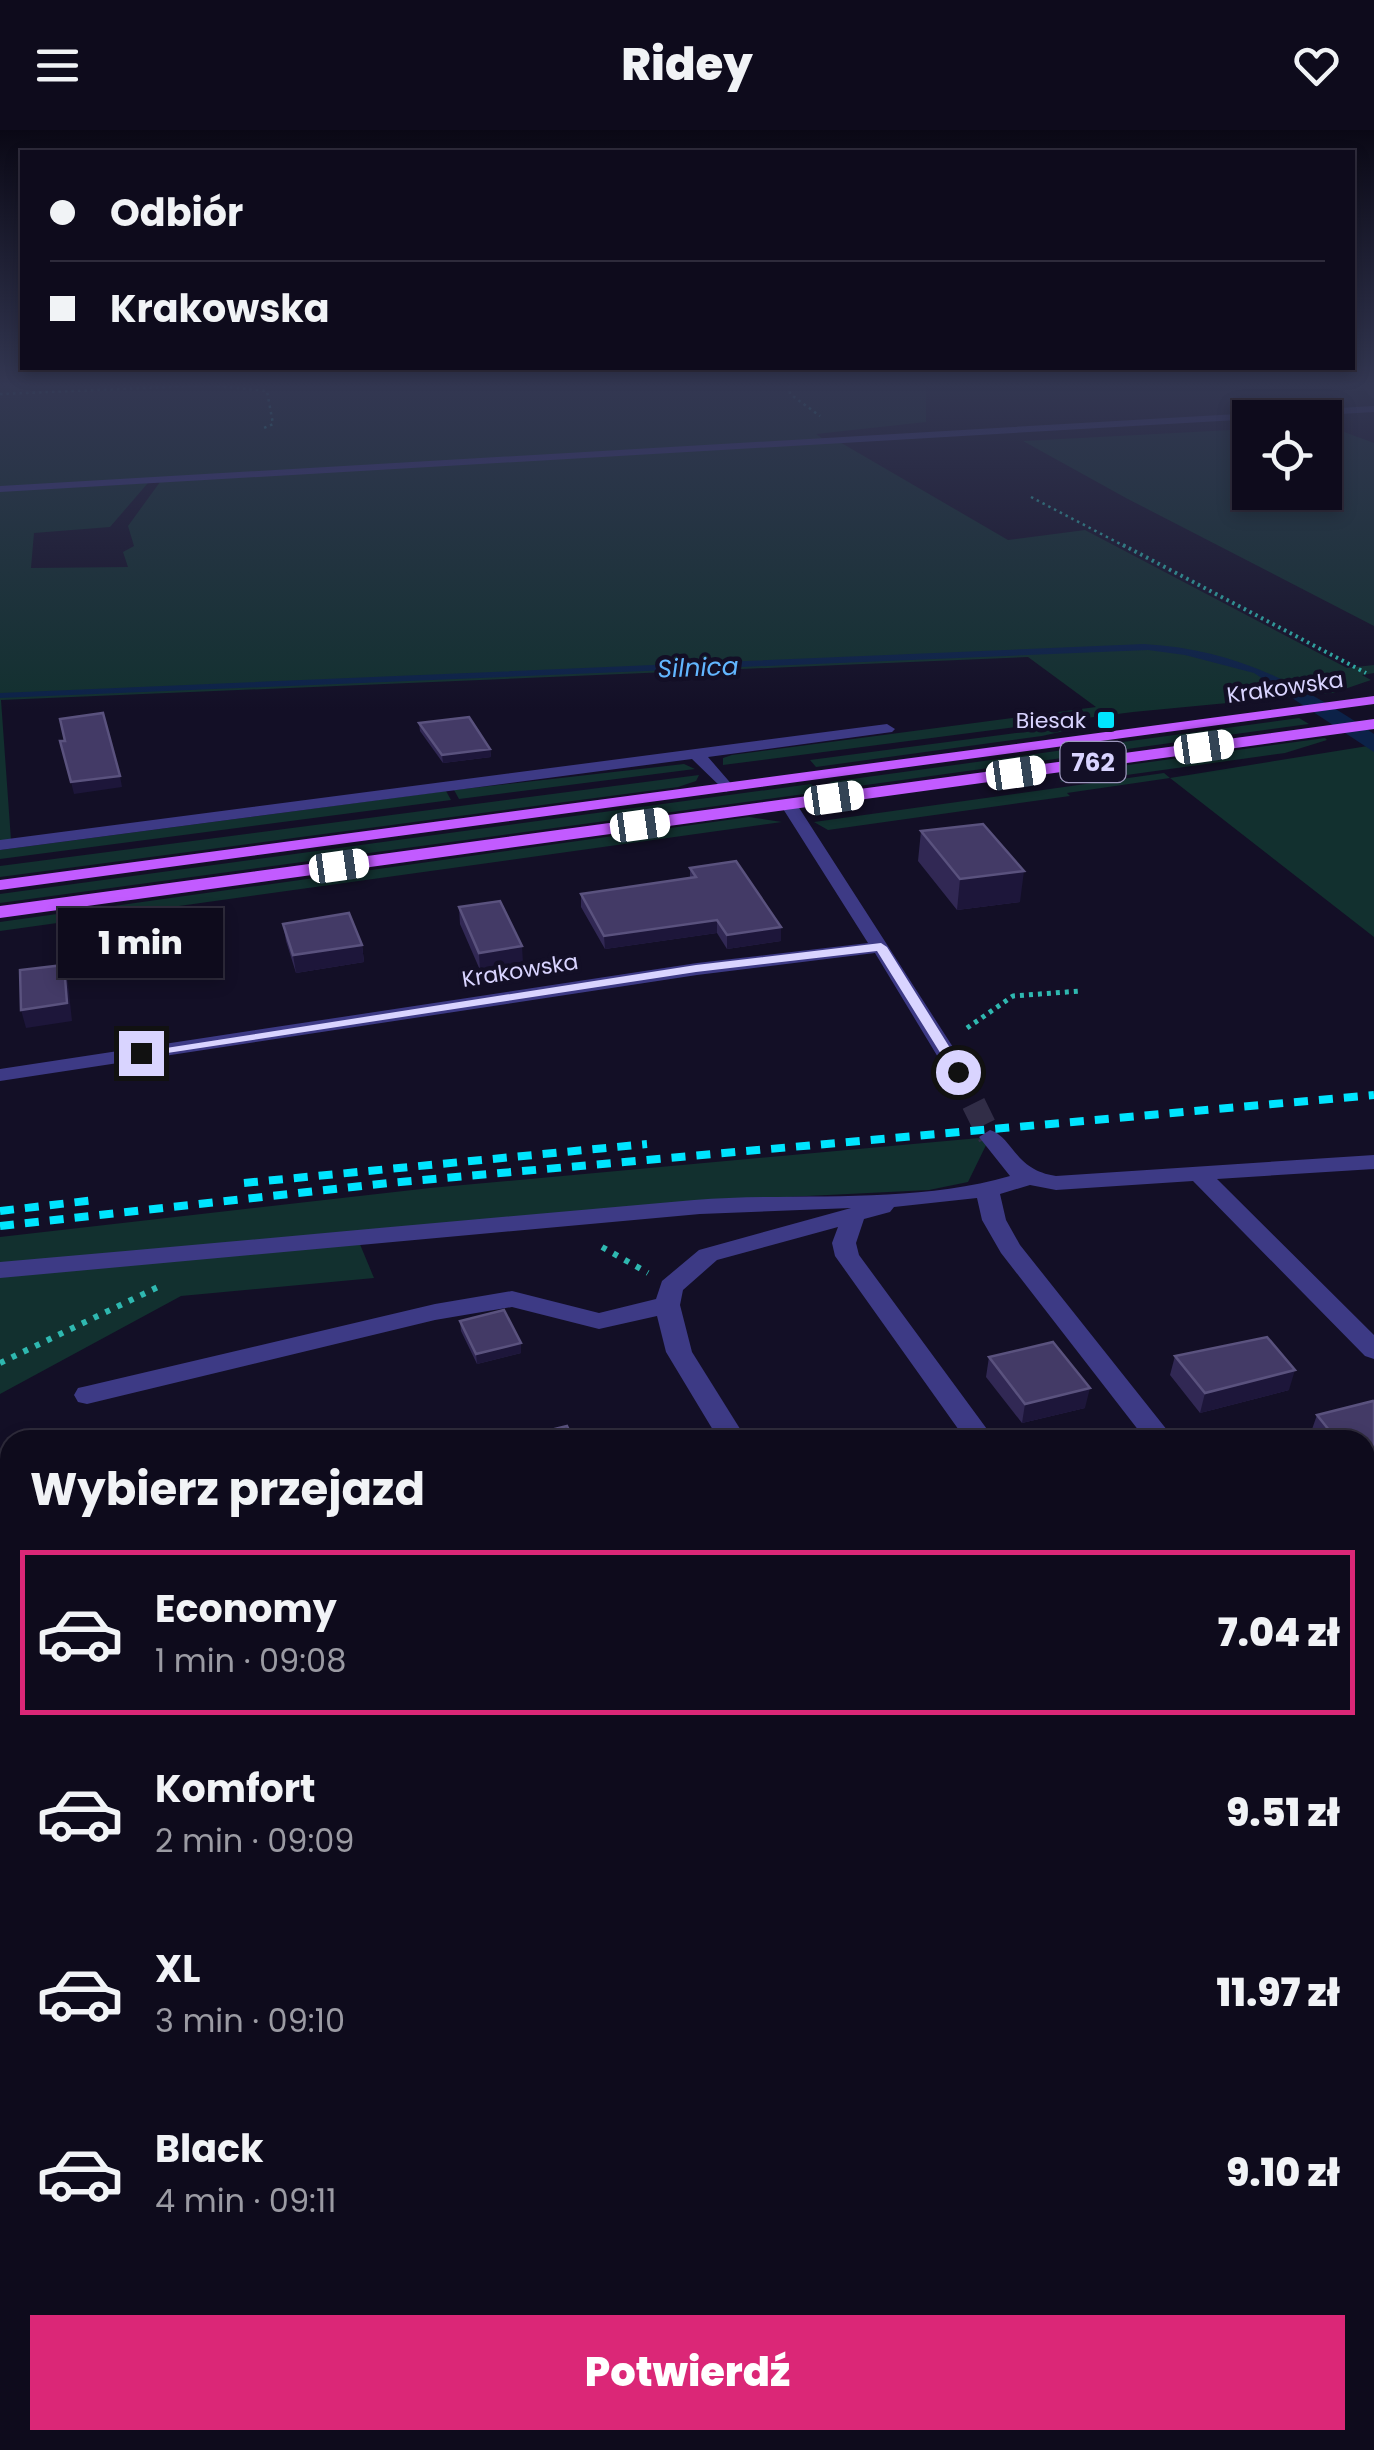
<!DOCTYPE html>
<html lang="pl">
<meta charset="utf-8">
<style>
:root{--surface:#0e0b1c;--page:#1c1929;--text:#f1f3f6;--muted:#9b9ba3;--line:#2e2b3b;--accent:#db2777}
body{margin:0;font-family:Poppins,sans-serif;background:var(--page);color:var(--text);height:100vh;display:flex;flex-direction:column;font-size:38px;white-space:nowrap}
*{box-sizing:border-box;margin:0}
p{font-size:32px;color:var(--muted)}
.icon{flex:none;width:55px;height:55px;fill:none;stroke:currentColor;stroke-width:2;stroke-linecap:round;stroke-linejoin:round}
.map{position:relative;flex:1;overflow:hidden}
.details{position:absolute;left:0px;top:1300px;width:1375px;height:1020px;display:flex;flex-direction:column;background:var(--surface);border-radius:30px 30px 0 0;box-shadow:0 5px 15px #0003,0 0 0 2px var(--line)}
.details>*{flex:none}
.banner{position:absolute;left:20px;top:20px;width:1335px;height:220px;border-radius:0px;box-shadow:0 5px 15px #0003,0 0 0 2px var(--line);display:grid;align-content:center;height:220px;padding:0 30px;background:var(--surface)}
.controls{position:absolute;left:1232px;top:270px;display:grid;gap:20px}
.controls a{display:grid;place-items:center;width:110px;height:110px;border-radius:0px;background:var(--surface);box-shadow:0 5px 15px #0003,0 0 0 2px var(--line);font-size:50px}
.end{position:absolute;width:45px;height:45px;margin:-22px;border:12px solid #d9d4ff;background:#111;box-shadow:0 0 0 5px #111}
.from{border-radius:50%}
.bubble{position:absolute;height:70px;border-radius:0px;background:var(--surface);box-shadow:0 5px 15px #0003,0 0 0 2px var(--line);font-size:32px;font-weight:800;line-height:70px;text-align:center}
.car{position:absolute;width:30px;height:60px;margin:-30px -15px;border-radius:12px;box-shadow:0 0 8px 2px #0007;background:linear-gradient(#fff 24%,#345 0 40%,#fff 0 76%,#345 0 86%,#fff 0)}
.banner b{display:flex;align-items:center;gap:35px;height:95px;font-size:38px}
.banner b+b{border-top:2px solid var(--line)}
.banner i{width:25px;height:25px;background:var(--text)}
ul{padding:0;list-style:none}
li{display:flex;align-items:center;gap:30px;height:165px;margin:0 20px 15px;padding:0 10px;border:5px solid transparent;border-radius:0px}
li div{flex:1}
li b{display:block;font-size:38px}
li em{font-style:normal;font-weight:800}
li.active{border-color:var(--accent)}
li>.icon{width:90px;height:90px;stroke-width:1.5}
h2{padding:0 30px;font-size:45px;line-height:120px}
.primary-button{display:flex;gap:20px;margin-top:auto;padding:20px 30px}
.primary-button a{flex:1;height:115px;border-radius:0px;background:var(--accent);color:#fff;font-size:40px;font-weight:800;line-height:115px;text-align:center}
header{display:flex;justify-content:space-between;align-items:center;height:130px;padding:0 30px;background:var(--surface);font-size:45px;font-weight:800}
.map>svg:first-child{display:block}
.green{fill:#12302f}
.water{fill:#0c2248}
.lines{fill:none;stroke-linecap:round;stroke-linejoin:round}
.minor-tunnel{stroke:#312d47;stroke-width:24;stroke-dasharray:24 11;stroke-linecap:butt}
.path-far3{stroke:#2fb8b0;stroke-width:2.5;stroke-dasharray:2.5 4;stroke-linecap:butt}
.path-far2{stroke:#2fb8b0;stroke-width:4;stroke-dasharray:2.5 4;stroke-linecap:butt}
.path-far1{stroke:#2fb8b0;stroke-width:5;stroke-dasharray:4 5;stroke-linecap:butt}
.path{stroke:#2fb8b0;stroke-width:6;stroke-dasharray:5 8;stroke-linecap:butt}
.minor{fill:#3d3a85;fill-rule:evenodd}
.major{fill:#c25bff;fill-rule:evenodd}
.rail{stroke:#00e5ff;stroke-width:8;stroke-dasharray:14 11;stroke-linecap:butt}
.wall{fill:#312854}
.shaded-wall{fill:#1d163a}
.building{fill:#433a66;stroke:#5a527e;stroke-width:2.5}
.route{fill:#d9d4ff}
.poi-dot{fill:#00e5ff;stroke:#130f26;stroke-width:4}
.labels{text-anchor:middle;stroke-width:9;stroke-linejoin:round;paint-order:stroke}
.far-street-label{font-size:22px;fill:#d9d4ff;stroke:#130f26}
.far-poi-label{font-size:22px;fill:#d9d4ff;stroke:#130f26;text-anchor:end}
.far-water-label{font-size:25px;font-style:italic;fill:#62b6ff;stroke:#130f26}
.shield{fill:#130f26;stroke:#9e99be;stroke-width:2.5}
.shield-label{font-size:25px;font-weight:bold;fill:#d9d4ff}
</style>
<header><svg class="icon" aria-label="menu" viewBox="0 0 24 24"><path d="M4 6h16M4 12h16M4 18h16"/></svg>Ridey<svg class="icon" aria-label="heart" viewBox="0 0 24 24"><path d="M12 20l-8-8c-3-5 5-10 8-4 3-6 11-1 8 4z"/></svg></header>
<div class="map">
<svg width="1374" height="2320" viewBox="0 0 1374 2320">
<rect width="100%" height="100%" fill="#130f26"/>
<!-- green -->
<path class="green" d="M0,255H926V292L816,304L823,309L0,357Z
M1325,295L1374,313V496L1126,368L1023,311L1250,299V362H1325Z
M838,311L1008,410L1085,400L1347,538L1374,535V543L1362,545L1371,550L1333,563L1133,582L723,635V628L732,625L1096,577L1028,527L1,570L11,710L0,712V361L148,353L110,397L34,403L31,438L128,437L123,422L134,416L128,396L160,352Z
M1299,588L1309,594L837,659L830,652Z
M1070,596L1077,598L1042,606L816,637L810,630Z
M1325,608L1327,610L1285,623L1069,653L1059,651L1128,635Z
M1374,615V807L1170,648L1067,663L1070,666L828,700L814,692L1164,643L1170,648Z
M684,634L695,639L459,669L454,660Z
M699,645L696,651L678,657L0,747V736Z
M811,654L819,662L0,773V764Z
M446,661L451,670L0,729V720Z
M749,687L782,692L0,801V792Z
M990,1007L968,1052L929,1060L709,1071L0,1136V1107L430,1058Z
M359,1112L374,1148L181,1166L0,1264V1145Z
M10,1746V2275L0,2280V1749Z"/>
<!-- water -->
<path class="water" d="M1144,514C1235,519 1300,554 1374,604V622L1254,543L1185,525L1148,520L0,568V563Z"/>
<g class="lines">
<!-- minor-tunnel -->
<path class="minor-tunnel" d="M958,942L990,1007"/>
<!-- path-far3 -->
<path class="path-far3" d="M789,255L790,264L820,286
M217,256L267,261L273,294L264,298
M0,264L216,255
M1031,367L1128,418"/>
<!-- path-far2 -->
<path class="path-far2" d="M1123,415L1366,543"/>
<!-- path-far1 -->
<path class="path-far1" d="M967,898L1013,866L1080,861"/>
<!-- path -->
<path class="path" d="M602,1117L648,1143
M0,1233L158,1157"/>
<!-- minor -->
<path class="minor" d="M1374,276V282L0,362V356Z
M887,594L895,599L892,602L708,627L734,657L726,662L692,629L0,720V710Z
M788,669L794,670L969,942L966,947H950L875,823L697,845L0,951V939L697,833L868,813L780,674Z
M990,1000C1013,1007 1014,1040 1056,1046L1374,1025V1039L1217,1049L1374,1205V1229L1365,1226L1193,1051L1056,1060L1030,1055L1000,1064L1006,1090L1020,1115L1175,1310H1146L1001,1123L982,1090L977,1068L894,1077L890,1082L864,1089L856,1113L859,1125L995,1310H966L835,1126L832,1113L838,1097L717,1130L683,1160L680,1175L692,1222L747,1310H719L666,1222L657,1186L599,1199L512,1177L435,1190L87,1274L78,1272L74,1265L78,1258L87,1256L435,1174L512,1161L599,1183L656,1169L662,1151L699,1120L851,1078L700,1084L0,1148V1132C231,1112 463,1090 694,1070C798,1062 909,1075 1010,1046L979,1007Z
M1374,2133V2175L1365,2178V2136Z"/>
<!-- major -->
<path class="major" d="M1374,566V574L0,760V750Z
M1374,589V599L0,788V776Z"/>
<!-- rail -->
<path class="rail" d="M244,1053L647,1014
M0,1081L95,1070
M0,1096L389,1053L1374,965"/>
</g>
<!-- wall -->
<path class="wall" d="M1130,255H1208V256Z
M1361,255H1374V268H1372Z
M419,593L490,619L491,627L443,633L420,601Z
M921,701L1020,772L957,780L918,731Z
M690,738L781,797V811L727,819L717,803L605,819L581,777V764L690,748Z
M459,777L523,833L480,840L460,794Z
M283,794L362,815L364,832L296,843L286,811Z
M460,1191L521,1223L477,1234L461,1201Z
M1175,1226L1289,1260L1200,1283L1170,1245Z
M989,1227L1085,1278L1022,1293L986,1247Z
M1374,1272V1426L1365,1427V1310H1314L1310,1305L1317,1285Z
M1374,1601V1619L1369,1613Z"/>
<!-- shaded-wall -->
<path class="shaded-wall" d="M490,619L491,627L443,633L442,625Z
M120,646L122,657L74,664L71,652Z
M1024,741L1020,772L957,780L960,749Z
M717,790V803L605,819L604,806Z
M781,797V811L727,819V805Z
M362,815L364,832L296,843L293,825Z
M522,816L523,833L480,840L479,823Z
M64,835L68,853L72,891L26,898L21,880Z
M521,1213V1223L477,1234L476,1224Z
M1295,1240L1289,1260L1200,1283L1205,1263Z
M1090,1258L1085,1278L1022,1293L1025,1274Z
M1374,1983V1986L1365,2000V1986Z"/>
<!-- building -->
<path class="building" d="M103,583L120,646L71,652L60,611H65L60,589Z
M469,587L490,619L442,625L419,593Z
M983,694L1024,741L960,749L921,701Z
M736,731L781,797L727,805L717,790L604,806L581,764L696,747L690,738Z
M500,771L522,816L479,823L459,777Z
M349,783L362,815L293,825L283,794Z
M64,835L67,873L21,880L20,840Z
M504,1180L521,1213L476,1224L460,1191Z
M1267,1207L1295,1240L1205,1263L1175,1226Z
M1053,1212L1090,1258L1025,1274L989,1227Z
M1373,1271L1374,1272V1354L1365,1343V1310H1337L1317,1285Z
M567,1296L574,1310H510Z
M1374,1368V1407L1365,1408V1369Z
M1365,1966L1374,1979V1983L1365,1986Z"/>
<!-- sky -->
<linearGradient id="sky" x2="0" y2="1"><stop stop-color="#0a0815"/><stop offset="0.44" stop-color="#333752"/><stop offset="1" stop-color="#333752" stop-opacity="0"/></linearGradient>
<rect width="1374" height="580" fill="url(#sky)"/>
<!-- route -->
<path class="route" d="M881,813L887,817L965,942L963,945H954L877,821L696,842L141,927L134,923L696,835Z"/>
<!-- markers -->
<rect class="poi-dot" x="1096" y="580" width="20" height="20" rx="5"/>
<g class="labels">
<!-- far-street labels -->
<g class="far-street-label">
<text transform="translate(1285 557) rotate(-8)" y="8">Krakowska</text>
<text transform="translate(520 840) rotate(-9)" y="8">Krakowska</text>
</g>
<!-- far-poi labels -->
<g class="far-poi-label">
<text x="1086" y="598">Biesak</text>
</g>
<!-- far-water labels -->
<g class="far-water-label">
<text transform="translate(698 537) rotate(-2)" y="9">Silnica</text>
</g>
<!-- shield labels -->
<rect class="shield" x="1060.5" y="612" width="65" height="40" rx="8"/>
<g class="shield-label">
<text x="1093" y="641">762</text>
</g>
</g>
</svg>
<div class="controls">
<a><svg class="icon" aria-label="locate" viewBox="0 0 24 24"><circle cx="12" cy="12" r="6"/><path d="M12 2v4M12 18v4M2 12h4M18 12h4"/></svg></a>
</div>
<i class="end from" style="left:958px;top:942px"></i>
<i class="end" style="left:141px;top:923px"></i>
<div class="bubble" style="left:58px;top:778px;width:165px">1 min</div>
<i class="car" style="left:1204px;top:617px;rotate:82deg"></i>
<i class="car" style="left:1016px;top:643px;rotate:82deg"></i>
<i class="car" style="left:834px;top:668px;rotate:82deg"></i>
<i class="car" style="left:640px;top:695px;rotate:82deg"></i>
<i class="car" style="left:339px;top:736px;rotate:82deg"></i>
<div class="banner">
<b><i class="from"></i>Odbiór</b>
<b><i></i>Krakowska</b>
</div>
<section class="details">
<h2>Wybierz przejazd</h2>
<ul>
<li class="active"><svg class="icon" aria-label="car" viewBox="0 0 24 24"><path d="M5 17H2v-5l4-1 3-4h7l3 4 3 1v5h-3M9 17h6M6 11h13"/><circle cx="7" cy="17" r="2"/><circle cx="17" cy="17" r="2"/></svg><div><b>Economy</b><p>1 min · 09:08</p></div><em>7.04 zł</em></li>
<li><svg class="icon" aria-label="car" viewBox="0 0 24 24"><path d="M5 17H2v-5l4-1 3-4h7l3 4 3 1v5h-3M9 17h6M6 11h13"/><circle cx="7" cy="17" r="2"/><circle cx="17" cy="17" r="2"/></svg><div><b>Komfort</b><p>2 min · 09:09</p></div><em>9.51 zł</em></li>
<li><svg class="icon" aria-label="car" viewBox="0 0 24 24"><path d="M5 17H2v-5l4-1 3-4h7l3 4 3 1v5h-3M9 17h6M6 11h13"/><circle cx="7" cy="17" r="2"/><circle cx="17" cy="17" r="2"/></svg><div><b>XL</b><p>3 min · 09:10</p></div><em>11.97 zł</em></li>
<li><svg class="icon" aria-label="car" viewBox="0 0 24 24"><path d="M5 17H2v-5l4-1 3-4h7l3 4 3 1v5h-3M9 17h6M6 11h13"/><circle cx="7" cy="17" r="2"/><circle cx="17" cy="17" r="2"/></svg><div><b>Black</b><p>4 min · 09:11</p></div><em>9.10 zł</em></li>
</ul>
<div class="primary-button"><a>Potwierdź</a></div>
</section>
</div>
